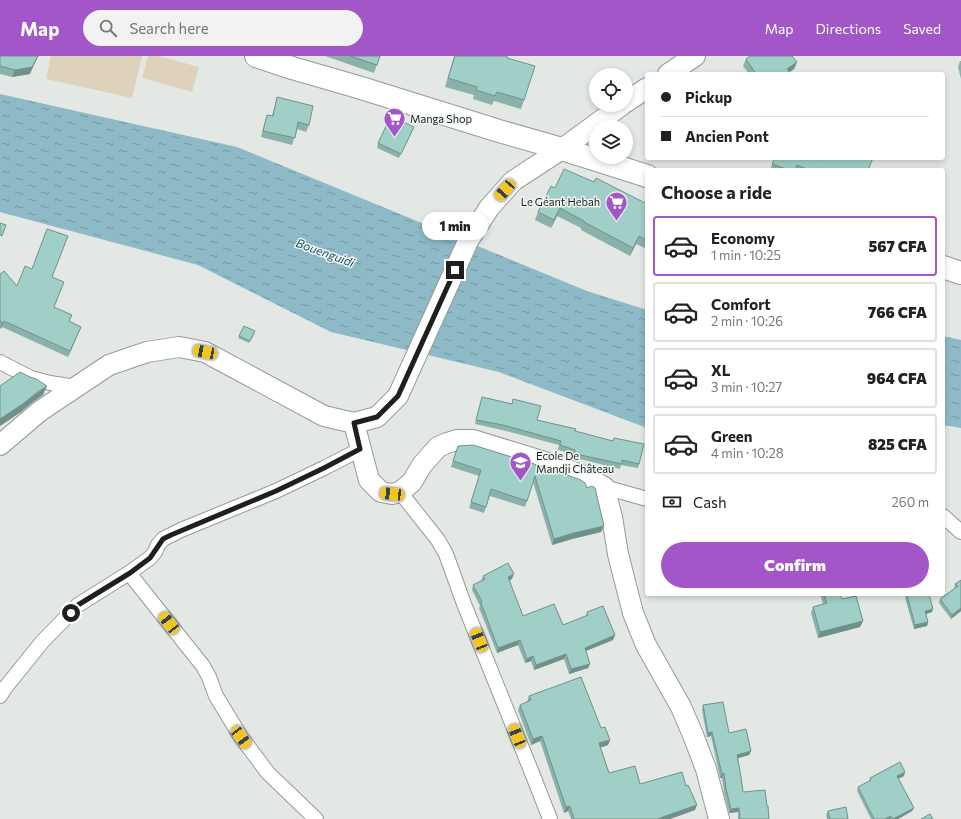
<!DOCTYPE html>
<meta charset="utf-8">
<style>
:root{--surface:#fff;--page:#f2f2f2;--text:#222;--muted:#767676;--line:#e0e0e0;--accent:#a356c8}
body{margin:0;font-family:Commissioner,sans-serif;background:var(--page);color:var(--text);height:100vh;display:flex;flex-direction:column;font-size:15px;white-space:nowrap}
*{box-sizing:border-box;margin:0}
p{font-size:13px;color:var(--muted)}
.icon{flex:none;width:22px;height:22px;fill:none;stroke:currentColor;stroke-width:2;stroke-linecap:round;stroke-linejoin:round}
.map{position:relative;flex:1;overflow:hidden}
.details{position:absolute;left:645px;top:112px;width:300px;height:428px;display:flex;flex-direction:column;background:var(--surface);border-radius:4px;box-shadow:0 2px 6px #0003}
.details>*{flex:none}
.guide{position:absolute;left:645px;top:16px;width:300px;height:88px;border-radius:4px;box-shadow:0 2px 6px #0003;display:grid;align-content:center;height:88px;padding:0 16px;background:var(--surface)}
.controls{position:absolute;left:589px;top:12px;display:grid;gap:8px}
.controls a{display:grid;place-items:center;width:44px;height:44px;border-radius:50%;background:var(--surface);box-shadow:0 2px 6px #0003;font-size:20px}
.end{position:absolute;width:18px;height:18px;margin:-9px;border:5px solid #1e201f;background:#fff;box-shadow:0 0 0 2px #fff}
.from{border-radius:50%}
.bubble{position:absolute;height:28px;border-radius:14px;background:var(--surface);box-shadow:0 2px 6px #0003;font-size:13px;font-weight:800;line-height:28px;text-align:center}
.car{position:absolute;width:12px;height:24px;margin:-12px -6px;border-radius:5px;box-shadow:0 0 3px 1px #0007;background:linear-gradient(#f5c518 24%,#345 0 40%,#f5c518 0 76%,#345 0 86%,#f5c518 0)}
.guide b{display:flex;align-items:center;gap:14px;height:38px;font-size:15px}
.guide b+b{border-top:1px solid var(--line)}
.guide i{width:10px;height:10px;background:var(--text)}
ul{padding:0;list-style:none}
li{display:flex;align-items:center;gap:12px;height:60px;margin:0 8px 6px;padding:0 8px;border:2px solid var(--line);border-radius:4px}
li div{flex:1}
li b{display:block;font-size:15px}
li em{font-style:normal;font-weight:800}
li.current{border-color:var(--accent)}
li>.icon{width:36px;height:36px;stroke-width:1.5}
h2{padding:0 16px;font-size:18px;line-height:48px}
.pay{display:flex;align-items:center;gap:10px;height:44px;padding:0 16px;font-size:15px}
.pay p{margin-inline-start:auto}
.button{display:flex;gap:8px;margin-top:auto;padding:8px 16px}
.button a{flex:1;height:46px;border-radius:24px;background:var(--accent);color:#fff;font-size:16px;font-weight:800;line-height:46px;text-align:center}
header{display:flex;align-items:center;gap:24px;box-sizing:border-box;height:56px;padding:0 20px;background:var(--accent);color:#fff}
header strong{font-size:19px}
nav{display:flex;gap:22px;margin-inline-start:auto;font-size:14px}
.search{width:280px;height:36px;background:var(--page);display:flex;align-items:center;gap:10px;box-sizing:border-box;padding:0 14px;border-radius:22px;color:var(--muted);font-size:15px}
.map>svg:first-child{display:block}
.grass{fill:#ded3ba}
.water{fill:url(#water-ripples)}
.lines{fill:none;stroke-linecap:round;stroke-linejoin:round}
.street-casing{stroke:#979b98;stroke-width:16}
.secondary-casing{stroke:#979b98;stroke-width:22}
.primary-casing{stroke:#979b98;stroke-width:24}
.street{stroke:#fff;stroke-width:14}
.secondary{stroke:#fff;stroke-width:20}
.primary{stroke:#fff;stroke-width:22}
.wall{fill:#8ab2ab}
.shaded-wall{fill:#70918b}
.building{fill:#a0cfc7;stroke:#70918b}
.route{stroke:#1e201f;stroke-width:5}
.labels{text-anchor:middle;stroke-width:3;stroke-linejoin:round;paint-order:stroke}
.poi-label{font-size:11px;fill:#1e201f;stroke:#f0f5f1;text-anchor:start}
.water-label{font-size:12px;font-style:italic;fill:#165361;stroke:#f0f5f1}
</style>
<header>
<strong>Map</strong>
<div class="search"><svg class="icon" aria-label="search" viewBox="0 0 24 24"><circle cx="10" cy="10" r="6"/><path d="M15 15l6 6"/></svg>Search here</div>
<nav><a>Map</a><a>Directions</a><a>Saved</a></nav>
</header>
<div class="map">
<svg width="961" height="763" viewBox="0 0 961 763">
<defs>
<pattern id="water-ripples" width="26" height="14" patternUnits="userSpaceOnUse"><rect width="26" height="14" fill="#8dbac6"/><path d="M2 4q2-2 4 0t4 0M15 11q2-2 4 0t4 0" fill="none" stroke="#7397a0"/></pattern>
</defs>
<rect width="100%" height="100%" fill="#e3e8e4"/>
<!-- grass -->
<path class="grass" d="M51,0H142L132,42L46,23Z
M148,0H159L199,11L192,36L142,22Z"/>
<!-- water -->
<path class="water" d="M0,38L237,91L587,235L647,254V372L499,316L331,276L198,209L0,156Z
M943,281H948L961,284V372L943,369Z"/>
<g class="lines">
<defs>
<path id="street" d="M0,306L31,322L50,327L76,331
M604,431L647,443
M400,436L438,484L446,498L464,548L534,722L550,763
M943,460L961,476
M129,517L203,610L209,621L216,640L241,681L268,717L316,763
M0,640L5,632L42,586L78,549L129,517L150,502L155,496L158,489L163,483L181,474L276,435L324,412L361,393"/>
<path id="secondary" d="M668,18L695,0
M626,46L647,32
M354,367L369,424L381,436L392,438L400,436L412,426L422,409L438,391L447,387L457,384H473L548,407L584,420L604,431L612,461L618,498L633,557L646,589L681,651L693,679L706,713L719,763
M0,389L40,355L109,309L147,296L179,291L205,296L324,360L354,367L377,361L398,340L468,185L489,152L513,125L562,93L622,49"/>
<path id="primary" d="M256,0L292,12L358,31L499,75L562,93L647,120
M943,211L961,217"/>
</defs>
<!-- street casing -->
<use href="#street" class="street-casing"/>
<!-- secondary casing -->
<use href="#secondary" class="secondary-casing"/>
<!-- primary casing -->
<use href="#primary" class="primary-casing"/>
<!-- street -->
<use href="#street" class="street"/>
<!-- secondary -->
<use href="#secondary" class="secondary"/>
<!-- primary -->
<use href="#primary" class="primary"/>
</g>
<!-- wall -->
<path class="wall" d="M0,0L30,18L12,21L0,18Z
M325,0H380L374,17Z
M454,0H507V2L524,44L521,53L494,45L492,49L473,43L474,39L445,31Z
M746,3L797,6L794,13L789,16L791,18H749L743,10Z
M960,5H961V23L958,11Z
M277,41L309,69L306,76L297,73L292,89L261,81L265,65L267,59L272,60Z
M412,75L399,102L377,92L378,87Z
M775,102L868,114H770Z
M555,132L647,148V193L636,188L630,200L581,174V172L557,160L551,172L535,164L538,156Z
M0,218L17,230L52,221L54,251L69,265L81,271L68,301L2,271L0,273Z
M254,278L249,287L238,282L239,280Z
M482,341L512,348L513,343L537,364L575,375L613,385L614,382L639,408L638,412L621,409L620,413L576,402L575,405L572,403L573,398L558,394L559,389L502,374L475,368Z
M458,390L587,432L604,470L601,476L572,483L552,489L533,426L525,451L490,440L484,457L469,452L479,420L451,411Z
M483,520L512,523L509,525L523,560L563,569L586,560L587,556L615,579L613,584L586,595L590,608L588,612L569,618L564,603L534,614L531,605L525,607L518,589L497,597L479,552L480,550L472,534L473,529L481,525Z
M961,524V555L951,563L939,547L940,543L955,532H954L955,528Z
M820,538H840L842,543L863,565L860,571L818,582L811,557L813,551L823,548Z
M907,539L932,556L926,558L928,566L927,570L914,573L905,542Z
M529,640L601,672L610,684L608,689L600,691L609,717L640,728L686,730L695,754L670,763H571L568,755L564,757L540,685L531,689L518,654L520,649L527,646Z
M703,649L729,677L751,695L749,699L738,702L743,736L767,750L769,763H738V756L729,757L724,737L722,722H720L711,680L707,681L702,654Z
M904,720L898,723L912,755L898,763H871L857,735L858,731L869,726L870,722Z
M828,755L848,763H827L826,759Z"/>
<!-- shaded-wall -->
<path class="shaded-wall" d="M38,0L30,18L12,21L15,14Z
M797,6L794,13L787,18V13Z
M560,152L557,160L551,172L554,164Z
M639,180L636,188L630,200L633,192Z
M4,265L2,271L0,273L2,267Z
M81,271L79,276L68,301L70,295Z
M47,330L43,339L33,346L21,356L0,370V363Z
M604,470L601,476L572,483L552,489L554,483L574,477Z
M514,518L512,523L506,526L508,521Z
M961,552V555L951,563L952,559Z
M933,553L932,556L923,559L925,555Z
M863,565L860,571L818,582L820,576Z
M928,566L927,570L914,573L915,569Z
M615,579L613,584L583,596L585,592Z
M520,584L518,589L497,597L498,592Z
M566,598L564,603L534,614L536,609Z
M533,600L531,605L525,607L527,603Z
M590,608L588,612L569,618L571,613Z
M712,676L711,680L707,681L708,677Z
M542,680L540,685L531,689L533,683Z
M610,684L608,689L597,693L599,687Z
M751,695L749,699L735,703L737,699Z
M905,716L904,720L895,724L897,720Z
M724,717L722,722H720L722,718Z
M697,749L695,754L670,763H657Z
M570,750L568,755L564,757L566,751Z
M739,752L738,756L729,757L731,753Z
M914,752L912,755L898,763H893Z
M891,760L890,763H885Z"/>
<!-- building -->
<path class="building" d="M0,0H38L32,11L15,14L0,10Z
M350,0H380L377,9Z
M455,0H507V2L535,10L524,44L497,36L495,40L476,34L477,31L448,22Z
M750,0H792L797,6L787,13L791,18H756L746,3Z
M277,41L313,50L309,69L298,66L295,82L263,75L267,59L273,60Z
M391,60L414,71L401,98L378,87Z
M775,102H873L868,114H828L823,112V114H809L797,109L795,114H789L772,108Z
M564,113L594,126L596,122L647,148V184L639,180L633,192L584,166V165L560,152L554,164L538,156L551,130L555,132Z
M0,167L6,169L2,180L0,179Z
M47,173L68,180L52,221L64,226L54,251L72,259L69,265L81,271L70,295L4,265L2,267L0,264V218L4,215L17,230L25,210L32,213Z
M244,270L255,275L250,285L239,280Z
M20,316L30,321L36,323L47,330L36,337L24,347L0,363V330Z
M482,341L512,348L513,343L541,350L537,364L576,373L575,375L613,385L614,382L644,388L639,408L622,404V408L576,398L577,400L574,399L575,394L560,389L561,385L503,369L476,364Z
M473,389L547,412L581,424L585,427L587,432L592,430L595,432L604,470L574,477L554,483L535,420L527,445L491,433L486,451L471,446L481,414L453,405L458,390Z
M508,507L514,518L508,521L523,560L554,548L563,569L588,559L587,556L603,550L615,579L585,592L590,608L571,613L566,598L536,609L533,600L527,603L520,584L498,592L481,547L482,546L473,529L485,523L483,520Z
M961,524V552L952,559L940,543L958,530L955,528Z
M824,538H840L842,543L856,540L863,565L820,576L813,551L827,547Z
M909,538H929L933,553L925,555L928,566L915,569L907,539Z
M581,621L601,672L605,671L610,684L599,687L609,717L635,710L640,728L682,716L686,730L688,729L697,749L657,763H574L570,750L566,751L542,680L533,683L520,649L531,644L529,640Z
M723,646L729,677L746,673L751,695L737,699L741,721L743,736L765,734L767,750H768L769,763H740L739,752L731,753L726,733L724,717L722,718L712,676L708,677L703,649Z
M900,706L905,716L897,720L914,752L893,763L891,760L885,763H874L858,731L871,724L870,722Z
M846,751L848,763H830L828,755Z
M930,758L933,763H921Z"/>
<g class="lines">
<!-- route -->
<path class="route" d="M71,557L78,549L130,517L150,502L163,483L171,479L276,435L324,412L360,393L354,367L377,361L398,340L455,214"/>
</g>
<!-- icons -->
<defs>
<symbol id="supermarket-pin" viewBox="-11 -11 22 30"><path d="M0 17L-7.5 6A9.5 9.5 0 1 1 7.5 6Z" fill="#a356c8" stroke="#f0f5f1"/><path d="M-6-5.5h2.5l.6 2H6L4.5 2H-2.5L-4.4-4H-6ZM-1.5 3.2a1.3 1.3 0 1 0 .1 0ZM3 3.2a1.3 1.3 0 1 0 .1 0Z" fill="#fff"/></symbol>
<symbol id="school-pin" viewBox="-11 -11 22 30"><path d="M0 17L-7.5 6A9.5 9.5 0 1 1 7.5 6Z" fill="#a356c8" stroke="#f0f5f1"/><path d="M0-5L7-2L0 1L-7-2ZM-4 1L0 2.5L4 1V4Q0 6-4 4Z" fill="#fff"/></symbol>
</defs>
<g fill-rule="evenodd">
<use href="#supermarket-pin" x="382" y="50" width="25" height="34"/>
<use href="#supermarket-pin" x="604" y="134" width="25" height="34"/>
<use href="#school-pin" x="508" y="394" width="25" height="34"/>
</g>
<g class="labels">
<!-- poi labels -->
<g class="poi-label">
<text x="410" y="67">Manga Shop</text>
<text x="600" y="150" text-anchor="end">Le Géant Hebah</text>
<text x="536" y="404">Ecole De<tspan x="536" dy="13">Mandji Château</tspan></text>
</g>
<!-- water labels -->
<g class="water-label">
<text transform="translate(325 197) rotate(20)" y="4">Bouenguidi</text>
</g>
</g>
</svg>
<div class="controls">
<a><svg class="icon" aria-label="locate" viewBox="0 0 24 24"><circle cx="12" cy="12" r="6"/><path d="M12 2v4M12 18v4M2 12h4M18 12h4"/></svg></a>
<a><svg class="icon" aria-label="layers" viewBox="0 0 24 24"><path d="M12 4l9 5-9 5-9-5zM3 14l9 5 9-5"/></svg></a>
</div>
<i class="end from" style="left:71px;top:557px"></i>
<i class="end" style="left:455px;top:214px"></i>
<div class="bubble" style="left:422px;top:156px;width:66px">1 min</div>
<i class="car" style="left:505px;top:134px;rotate:222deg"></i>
<i class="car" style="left:205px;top:296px;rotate:281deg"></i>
<i class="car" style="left:392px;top:438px;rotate:276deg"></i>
<i class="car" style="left:169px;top:567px;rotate:322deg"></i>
<i class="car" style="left:479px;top:584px;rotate:338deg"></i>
<i class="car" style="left:517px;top:680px;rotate:338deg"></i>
<i class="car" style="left:241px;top:681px;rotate:143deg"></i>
<div class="guide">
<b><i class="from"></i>Pickup</b>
<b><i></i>Ancien Pont</b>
</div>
<section class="details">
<h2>Choose a ride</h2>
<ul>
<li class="current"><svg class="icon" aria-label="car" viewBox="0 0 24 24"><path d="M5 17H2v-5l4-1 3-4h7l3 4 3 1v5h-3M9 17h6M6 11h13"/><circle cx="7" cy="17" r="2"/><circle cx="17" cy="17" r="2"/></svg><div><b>Economy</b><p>1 min · 10:25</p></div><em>567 CFA</em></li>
<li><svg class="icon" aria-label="car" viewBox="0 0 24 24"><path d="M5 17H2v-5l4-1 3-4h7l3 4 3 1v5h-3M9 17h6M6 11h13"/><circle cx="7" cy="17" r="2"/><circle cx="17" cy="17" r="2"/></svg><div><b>Comfort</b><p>2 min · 10:26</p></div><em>766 CFA</em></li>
<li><svg class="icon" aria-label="car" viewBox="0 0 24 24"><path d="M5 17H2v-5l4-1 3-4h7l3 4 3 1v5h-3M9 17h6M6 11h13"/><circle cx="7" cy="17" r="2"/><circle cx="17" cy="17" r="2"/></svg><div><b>XL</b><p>3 min · 10:27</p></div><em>964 CFA</em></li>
<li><svg class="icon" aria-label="car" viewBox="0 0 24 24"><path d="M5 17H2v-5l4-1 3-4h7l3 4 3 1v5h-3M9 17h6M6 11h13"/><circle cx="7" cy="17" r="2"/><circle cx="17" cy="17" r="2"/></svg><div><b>Green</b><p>4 min · 10:28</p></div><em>825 CFA</em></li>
</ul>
<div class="pay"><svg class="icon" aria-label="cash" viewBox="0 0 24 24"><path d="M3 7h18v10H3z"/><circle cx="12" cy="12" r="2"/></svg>Cash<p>260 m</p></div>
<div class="button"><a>Confirm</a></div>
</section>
</div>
